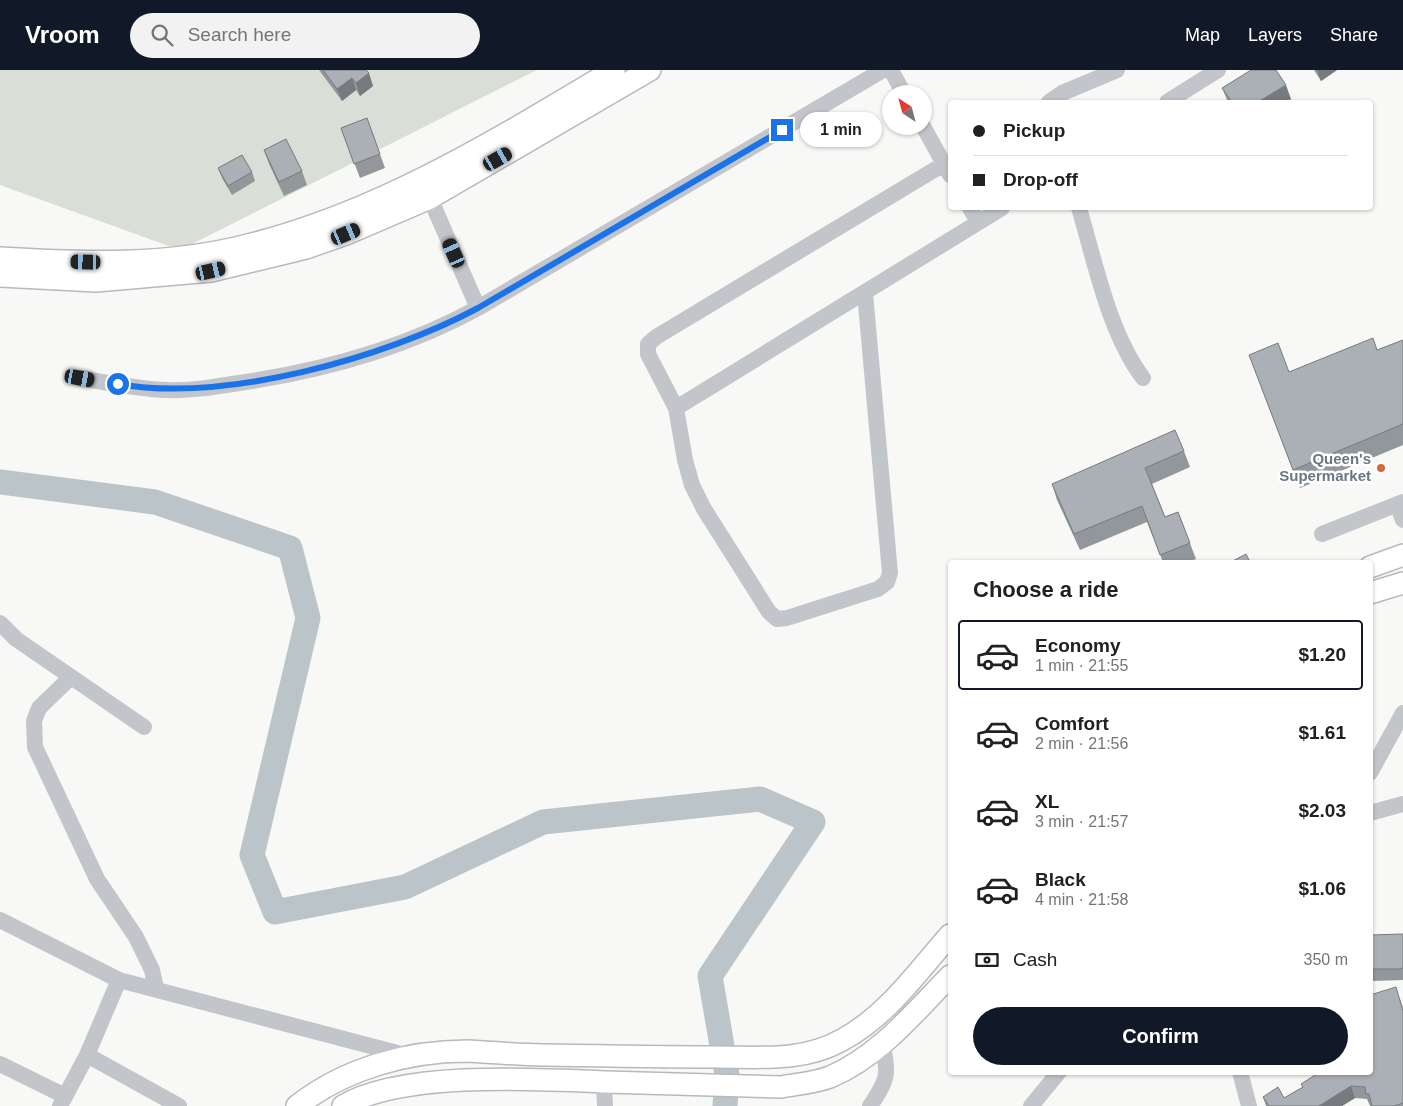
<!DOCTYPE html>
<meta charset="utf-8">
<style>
:root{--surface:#fff;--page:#f2f2f2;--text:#202124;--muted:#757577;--line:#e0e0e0;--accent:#111827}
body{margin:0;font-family:Helvetica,sans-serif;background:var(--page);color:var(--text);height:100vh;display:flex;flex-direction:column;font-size:19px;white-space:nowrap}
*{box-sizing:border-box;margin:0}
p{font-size:16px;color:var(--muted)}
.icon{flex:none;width:28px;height:28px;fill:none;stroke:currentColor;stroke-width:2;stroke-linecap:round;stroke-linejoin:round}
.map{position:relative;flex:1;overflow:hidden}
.panel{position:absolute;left:948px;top:490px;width:425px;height:515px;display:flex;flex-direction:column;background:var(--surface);border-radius:5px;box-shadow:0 1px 4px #0004}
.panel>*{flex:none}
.top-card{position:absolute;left:948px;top:30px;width:425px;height:110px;border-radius:5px;box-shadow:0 1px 4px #0004;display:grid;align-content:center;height:110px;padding:0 25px;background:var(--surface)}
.needle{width:32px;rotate:324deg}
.tools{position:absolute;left:882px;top:15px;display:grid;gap:10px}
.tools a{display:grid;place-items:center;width:50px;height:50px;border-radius:50%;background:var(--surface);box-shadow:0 1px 4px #0004;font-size:25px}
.end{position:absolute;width:22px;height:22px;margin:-11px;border:6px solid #1a73e8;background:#fff;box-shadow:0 0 0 2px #fff}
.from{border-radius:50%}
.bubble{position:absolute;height:35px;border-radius:18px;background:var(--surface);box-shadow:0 1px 4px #0004;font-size:16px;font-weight:800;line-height:35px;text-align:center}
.car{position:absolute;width:15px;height:30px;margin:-15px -8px;border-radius:6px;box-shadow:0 0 4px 1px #0007;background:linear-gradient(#222 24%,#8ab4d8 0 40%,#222 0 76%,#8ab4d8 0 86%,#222 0)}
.top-card b{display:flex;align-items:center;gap:18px;height:48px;font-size:19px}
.top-card b+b{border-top:1px solid var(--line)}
.top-card i{width:12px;height:12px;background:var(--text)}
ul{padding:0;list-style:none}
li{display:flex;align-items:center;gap:15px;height:70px;margin:0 10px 8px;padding:0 15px;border:2px solid transparent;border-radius:5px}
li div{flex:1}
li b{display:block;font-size:19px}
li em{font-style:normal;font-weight:800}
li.active{border-color:var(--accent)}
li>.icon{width:45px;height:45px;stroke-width:1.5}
h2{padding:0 25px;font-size:22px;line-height:60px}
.pay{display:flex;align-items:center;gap:12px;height:55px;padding:0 25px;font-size:19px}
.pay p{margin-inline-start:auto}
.cta{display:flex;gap:10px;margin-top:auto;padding:10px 25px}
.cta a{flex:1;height:58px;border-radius:30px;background:var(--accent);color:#fff;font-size:20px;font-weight:800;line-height:58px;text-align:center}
header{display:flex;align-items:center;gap:30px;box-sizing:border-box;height:70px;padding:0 25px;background:var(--accent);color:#fff}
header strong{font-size:24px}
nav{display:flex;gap:28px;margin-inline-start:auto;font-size:18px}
.search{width:350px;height:45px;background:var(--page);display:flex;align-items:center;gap:12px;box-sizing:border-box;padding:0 18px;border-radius:28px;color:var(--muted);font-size:19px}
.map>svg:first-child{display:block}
.green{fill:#d9ded7}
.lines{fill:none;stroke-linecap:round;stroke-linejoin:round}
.river{stroke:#bbc4c8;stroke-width:25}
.major-casing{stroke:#b6b9bd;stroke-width:24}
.minor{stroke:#c2c5c9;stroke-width:16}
.major{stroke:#fff;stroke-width:21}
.wall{fill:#92979c}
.shaded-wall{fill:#777b7f}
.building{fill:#aab0b5;stroke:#777b7f}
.route{stroke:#1a73e8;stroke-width:6}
.poi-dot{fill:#d2683c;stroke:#fff;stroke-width:2}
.labels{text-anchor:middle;stroke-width:5;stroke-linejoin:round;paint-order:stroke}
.poi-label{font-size:15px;font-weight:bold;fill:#6a7783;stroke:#fff;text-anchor:end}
</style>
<header>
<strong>Vroom</strong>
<div class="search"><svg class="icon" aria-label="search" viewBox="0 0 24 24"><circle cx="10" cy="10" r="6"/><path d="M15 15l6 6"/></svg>Search here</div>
<nav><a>Map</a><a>Layers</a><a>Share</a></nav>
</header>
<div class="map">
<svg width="1403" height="1036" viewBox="0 0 1403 1036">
<rect width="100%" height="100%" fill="#f8f8f6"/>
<!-- green -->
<path class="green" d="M0,0H537L180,180L0,115Z"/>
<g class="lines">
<!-- river -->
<path class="river" d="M0,412L155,432L290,478L308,548L252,785L275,842L405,817L543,752L760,729L813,752L710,906L727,1005L725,1036"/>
<defs>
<path id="major" d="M0,188C83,193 166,196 248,175C381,142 498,69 614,0
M0,206L96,211L211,201L306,178L346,164L430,128L650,0
M1370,497L1403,485
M1370,523L1403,513
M297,1036C344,999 407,981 467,981C492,982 517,985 542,985C601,986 659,987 717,987C760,987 803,992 842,970C887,946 917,902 950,865
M343,1036C402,1001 537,1009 606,1012C664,1014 723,1015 781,1017C797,1014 814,1013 830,1007C878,987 915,942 950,906"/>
</defs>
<!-- major casing -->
<use href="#major" class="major-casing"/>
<!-- minor -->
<path class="minor" d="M891,0L904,24
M1049,32L1062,23L1117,0
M1167,32L1218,0
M923,56L950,105
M430,128L478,238
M970,138L978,152
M1079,138C1095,192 1109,263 1143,308
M865,223L890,503L887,512L878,519L787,548L777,549L769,542L704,439L692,415L685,390L676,338L648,284V274L656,267L944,94
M80,308C109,313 138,319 167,320C191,321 215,317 239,313C322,301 405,278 478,238L883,0
M676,338L1002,138
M1397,434L1403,450
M1322,464L1403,432
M0,553L16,569L144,657
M71,607L39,638L34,651L35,677L97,809L136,867L152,900L156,919
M1370,703L1403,643
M1370,743L1403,734
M0,850L119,910L87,985L60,1036
M119,910L409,986
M87,985L179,1036
M0,994L65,1026
M1240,1002L1249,1036
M604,1012L605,1036
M870,1036C887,1011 890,1004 882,974
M1031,1036L1059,1002"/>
<!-- major -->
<use href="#major" class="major"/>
</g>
<!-- wall -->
<path class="wall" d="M319,0H366L373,16L360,26L356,20L342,31Z
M1314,0H1337L1321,11Z
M1222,18L1291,29L1285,32H1228Z
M367,48L385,98L360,108L341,58Z
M264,80L302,101L307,115L284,126L269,94Z
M218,98L252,102L255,111L232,125L222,108Z
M1403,270V375L1300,418L1249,285L1289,302L1377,280Z
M1184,381L1190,397L1152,414L1165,447L1178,442L1196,489L1187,492H1163L1147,452L1080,480L1057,430L1052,414Z
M1403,864V910L1373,911L1372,924L1400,929L1403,938V1036H1370L1367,1029L1355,1028L1342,1036H1266L1263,1027L1284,1028L1303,1017L1301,1014L1370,1002V867Z"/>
<!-- shaded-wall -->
<path class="shaded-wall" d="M1317,0H1337L1321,11Z
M369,3L373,16L360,26L356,13Z
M352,8L356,20L342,31L337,19Z
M1286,15L1291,29L1285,32H1258Z
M1370,903L1373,911L1371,938L1370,935Z
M1351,1016L1355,1028L1342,1036H1319Z"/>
<!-- building -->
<path class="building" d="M323,0H366L369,3L356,13L352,8L337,19Z
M1251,0H1276L1286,15L1258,32H1232L1222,18Z
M367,48L380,84L354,94L341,58Z
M286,69L302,101L279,112L264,80Z
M242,85L252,102L228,116L218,98Z
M1373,268L1377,280L1403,270V354L1293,400L1249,285L1278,273L1289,302Z
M1175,360L1184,381L1145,398L1165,447L1178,442L1190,473L1160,485L1142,436L1074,464L1052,414Z
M1246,484L1250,492H1231Z
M1403,864V898L1400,899H1370V865Z
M1396,917L1403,941V1033L1394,1036H1372L1369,1024H1366L1365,1017L1351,1016L1319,1036H1269L1263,1027L1278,1017L1284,1028L1303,1017L1301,1014L1320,1002H1370V925Z"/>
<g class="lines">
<!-- route -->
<path class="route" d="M118,314C224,333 385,288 478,238L782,60"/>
</g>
<!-- markers -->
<circle class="poi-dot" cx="1381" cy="398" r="5"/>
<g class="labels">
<!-- poi labels -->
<g class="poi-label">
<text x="1371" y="394">Queen's<tspan x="1371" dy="17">Supermarket</tspan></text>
</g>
</g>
</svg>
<div class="tools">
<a><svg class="needle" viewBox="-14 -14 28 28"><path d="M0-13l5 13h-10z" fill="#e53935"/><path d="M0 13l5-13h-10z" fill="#757577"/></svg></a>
</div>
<i class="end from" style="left:118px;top:314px"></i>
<i class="end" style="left:782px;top:60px"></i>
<div class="bubble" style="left:800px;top:42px;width:82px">1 min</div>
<i class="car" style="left:498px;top:89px;rotate:60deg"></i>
<i class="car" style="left:346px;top:164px;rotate:67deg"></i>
<i class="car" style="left:454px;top:183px;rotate:336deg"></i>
<i class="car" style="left:86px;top:192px;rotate:271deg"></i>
<i class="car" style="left:211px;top:201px;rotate:77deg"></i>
<i class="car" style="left:80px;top:308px;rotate:100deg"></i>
<div class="top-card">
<b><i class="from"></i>Pickup</b>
<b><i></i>Drop-off</b>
</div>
<section class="panel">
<h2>Choose a ride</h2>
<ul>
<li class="active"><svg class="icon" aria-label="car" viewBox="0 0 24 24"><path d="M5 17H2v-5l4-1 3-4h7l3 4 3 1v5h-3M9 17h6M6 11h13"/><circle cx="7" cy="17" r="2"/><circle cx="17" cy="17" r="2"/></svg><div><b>Economy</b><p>1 min · 21:55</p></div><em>$1.20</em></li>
<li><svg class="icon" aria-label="car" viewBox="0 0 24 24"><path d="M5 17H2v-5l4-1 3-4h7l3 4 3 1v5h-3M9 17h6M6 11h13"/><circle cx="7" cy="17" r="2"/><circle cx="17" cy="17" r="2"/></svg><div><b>Comfort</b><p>2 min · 21:56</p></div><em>$1.61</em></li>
<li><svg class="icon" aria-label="car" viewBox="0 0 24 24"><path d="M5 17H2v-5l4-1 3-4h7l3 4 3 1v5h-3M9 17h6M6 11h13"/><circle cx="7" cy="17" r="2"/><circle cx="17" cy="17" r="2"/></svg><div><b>XL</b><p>3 min · 21:57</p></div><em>$2.03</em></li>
<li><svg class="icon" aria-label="car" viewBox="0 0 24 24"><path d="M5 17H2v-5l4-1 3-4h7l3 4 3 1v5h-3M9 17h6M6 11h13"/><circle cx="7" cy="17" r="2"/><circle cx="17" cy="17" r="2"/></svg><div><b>Black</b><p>4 min · 21:58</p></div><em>$1.06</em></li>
</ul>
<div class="pay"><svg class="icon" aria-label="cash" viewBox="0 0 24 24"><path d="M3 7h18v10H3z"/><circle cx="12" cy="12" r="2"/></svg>Cash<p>350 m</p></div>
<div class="cta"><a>Confirm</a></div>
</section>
</div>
